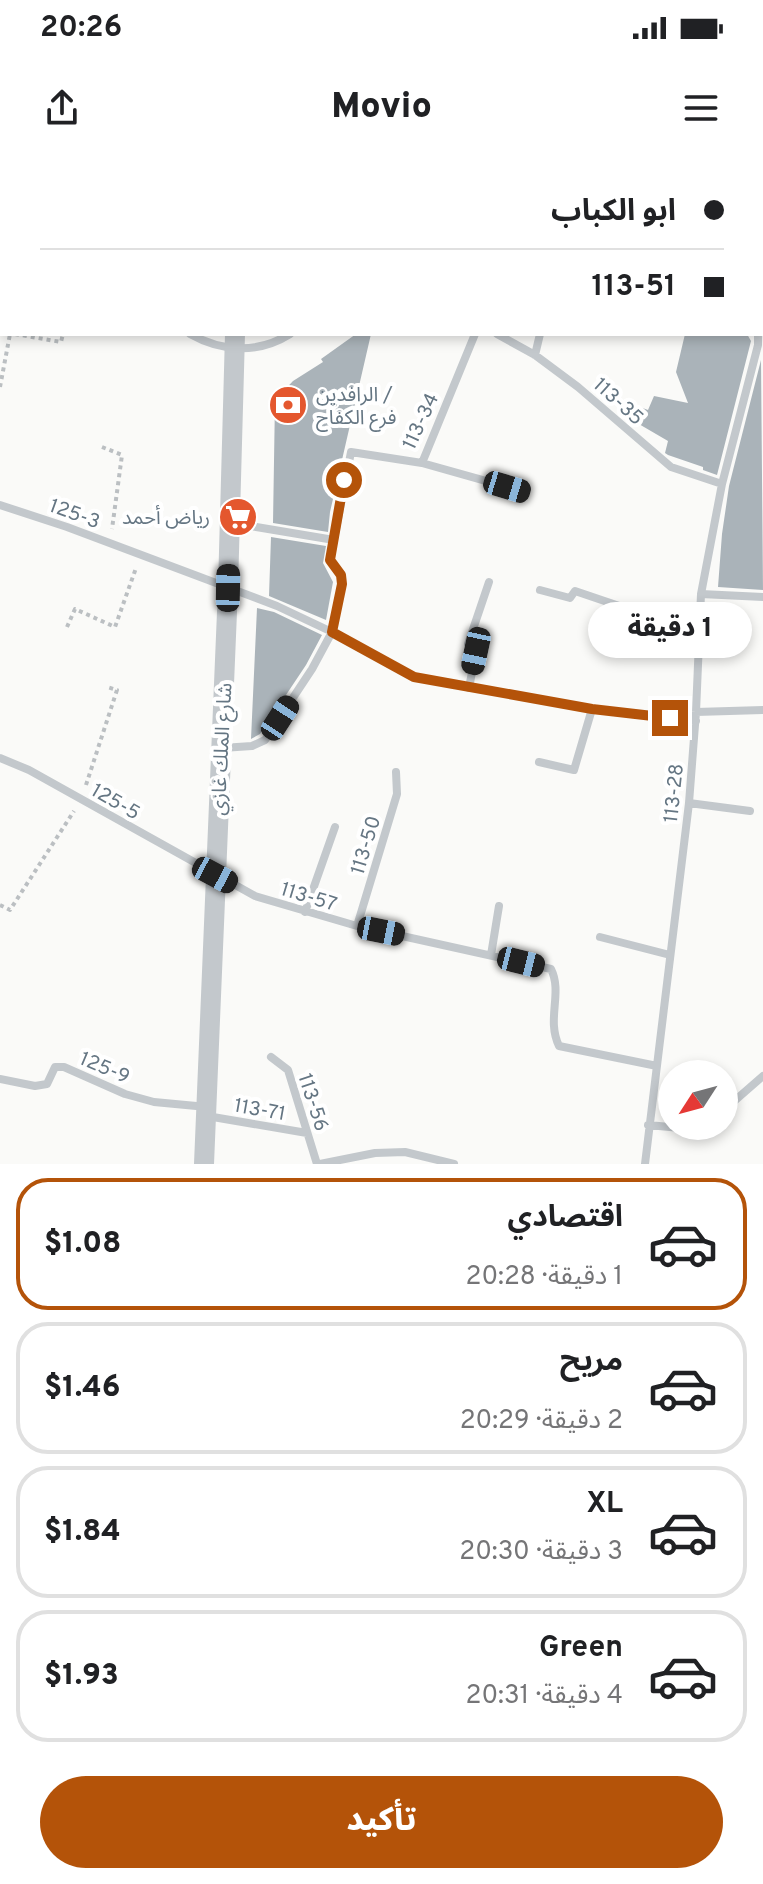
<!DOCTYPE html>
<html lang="ar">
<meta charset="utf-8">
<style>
:root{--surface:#fff;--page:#f6f6f6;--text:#202124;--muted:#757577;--line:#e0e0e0;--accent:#b45309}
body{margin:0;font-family:Overpass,"Noto Sans Arabic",sans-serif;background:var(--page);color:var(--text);direction:rtl;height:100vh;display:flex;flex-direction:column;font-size:30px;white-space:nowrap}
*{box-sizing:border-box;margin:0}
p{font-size:26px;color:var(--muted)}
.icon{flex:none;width:44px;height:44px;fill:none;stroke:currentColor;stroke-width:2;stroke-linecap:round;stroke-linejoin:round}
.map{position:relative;height:1004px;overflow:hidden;direction:ltr}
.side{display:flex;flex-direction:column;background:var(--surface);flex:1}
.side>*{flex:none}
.hud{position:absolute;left:0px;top:0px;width:764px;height:176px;box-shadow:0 4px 12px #0003;direction:rtl;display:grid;align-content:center;height:176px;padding:0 40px;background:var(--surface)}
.needle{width:52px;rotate:234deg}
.tools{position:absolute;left:658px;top:900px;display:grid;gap:16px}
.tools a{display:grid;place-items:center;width:80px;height:80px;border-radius:50%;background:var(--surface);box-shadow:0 4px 12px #0003;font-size:40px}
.end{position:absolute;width:36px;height:36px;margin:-18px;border:10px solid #b45309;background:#fff;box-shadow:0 0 0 4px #fff}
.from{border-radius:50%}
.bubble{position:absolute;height:56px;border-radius:28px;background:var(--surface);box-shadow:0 4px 12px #0003;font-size:26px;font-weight:800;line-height:56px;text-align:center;direction:rtl}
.car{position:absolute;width:24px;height:48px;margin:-24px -12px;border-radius:10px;box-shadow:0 0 6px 2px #0007;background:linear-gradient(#222 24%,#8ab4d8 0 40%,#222 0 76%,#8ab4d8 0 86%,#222 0)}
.hud b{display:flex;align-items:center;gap:28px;height:76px;font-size:30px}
.hud b+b{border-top:2px solid var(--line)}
.hud i{width:20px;height:20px;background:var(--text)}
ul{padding:14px 0 0;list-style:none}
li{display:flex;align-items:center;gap:24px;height:132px;margin:0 16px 12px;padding:0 24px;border:4px solid var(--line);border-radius:32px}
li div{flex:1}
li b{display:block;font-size:30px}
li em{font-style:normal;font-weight:800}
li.on{border-color:var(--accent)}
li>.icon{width:72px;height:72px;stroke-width:1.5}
.cta{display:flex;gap:16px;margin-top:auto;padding:16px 40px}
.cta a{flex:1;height:92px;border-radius:48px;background:var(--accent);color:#fff;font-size:32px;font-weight:800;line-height:92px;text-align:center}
.status{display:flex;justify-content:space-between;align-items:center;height:56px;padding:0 40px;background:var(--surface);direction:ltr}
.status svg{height:22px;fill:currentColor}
header{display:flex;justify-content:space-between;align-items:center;height:104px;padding:0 40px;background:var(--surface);font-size:36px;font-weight:800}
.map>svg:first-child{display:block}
.building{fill:#aab3b9}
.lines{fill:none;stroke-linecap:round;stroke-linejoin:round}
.path{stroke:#bbbfc2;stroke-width:4;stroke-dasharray:4 4;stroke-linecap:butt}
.service{stroke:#c3c8cc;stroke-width:8}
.tertiary{stroke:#c3c8cc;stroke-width:20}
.route{stroke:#b45309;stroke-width:10}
.labels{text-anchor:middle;stroke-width:8;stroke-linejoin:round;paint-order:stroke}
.poi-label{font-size:20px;fill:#657683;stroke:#fff;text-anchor:start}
.street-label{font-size:20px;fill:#657683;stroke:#fff}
</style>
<div class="status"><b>20:26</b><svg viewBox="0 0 49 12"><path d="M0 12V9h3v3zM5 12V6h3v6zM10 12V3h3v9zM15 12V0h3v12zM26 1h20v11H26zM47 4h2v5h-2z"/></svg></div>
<header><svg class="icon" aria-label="menu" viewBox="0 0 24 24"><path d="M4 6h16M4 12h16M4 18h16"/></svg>Movio<svg class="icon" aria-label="share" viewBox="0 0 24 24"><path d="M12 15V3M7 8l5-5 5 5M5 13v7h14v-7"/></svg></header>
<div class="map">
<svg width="763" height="1004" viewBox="0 0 763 1004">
<rect width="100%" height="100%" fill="#fafaf8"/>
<!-- building -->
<path class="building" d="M356,174H371L330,352L328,372L273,363L275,240L293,221L323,202L321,199Z
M685,174H747L751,181L717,315L703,310V307L668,295L665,293L668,281L632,260L637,246L648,250L654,236L688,243L676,212Z
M761,200L763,430L718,427L722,374L729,326Z
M271,377L326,386L323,403L333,422L326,460L269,436Z
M257,448L274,452L322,475L306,505L260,574L251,579Z"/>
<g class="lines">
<!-- path -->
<path class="path" d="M0,43L2,44
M15,174L61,182L63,174
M0,227L10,174
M102,287L122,295L112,369
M67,467L75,449L115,467L136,408
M86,625L117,530L107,527
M0,745L10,750L74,651"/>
<!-- service -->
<path class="service" d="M149,0V2
M525,0V2
M659,2V0
M762,112L763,104
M190,174C222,192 258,194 290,174
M497,174L535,195L578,227L671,307L722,324
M535,195L540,174
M422,303L525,332
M0,345L67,367L277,446L332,472L414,517L592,549L696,561
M232,363L334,380
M540,430L570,438L575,431L699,473
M701,434L763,437
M469,528L476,491L468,484L489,422
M696,552L763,550
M222,588L252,586L265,580L312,509L332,472L342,424L341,415L330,400L351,292L422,303L475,174
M0,598L29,610L255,736L357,766L551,809C563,833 546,859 559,886L657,906
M539,602L574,610L592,549
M689,643L750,651
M305,752L335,667
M357,766L397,634L396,612
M600,777L670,795
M491,795L499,746
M271,897L288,910L317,1004
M0,919L35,926L47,924L55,907H64L125,934L154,942L207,947
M724,950L763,916
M207,956L307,973
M648,965L702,970L707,966
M320,1004L375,993L405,992L454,1004
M645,1004L689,643L696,552L701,434L722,324L758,185V174"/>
<!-- tertiary -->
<path class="tertiary" d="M244,2V0
M204,1004L228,428L235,174"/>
</g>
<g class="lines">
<!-- route -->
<path class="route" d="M344,320L330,400L341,415L342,424L332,472L414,517L592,549L670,558"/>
</g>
<!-- icons -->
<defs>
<symbol id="bank-disc" viewBox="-11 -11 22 22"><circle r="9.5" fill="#e4572e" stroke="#fff"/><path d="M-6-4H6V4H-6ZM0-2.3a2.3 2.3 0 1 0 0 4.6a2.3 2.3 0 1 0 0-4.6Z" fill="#fff"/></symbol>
<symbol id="supermarket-disc" viewBox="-11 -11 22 22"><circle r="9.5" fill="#e4572e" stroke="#fff"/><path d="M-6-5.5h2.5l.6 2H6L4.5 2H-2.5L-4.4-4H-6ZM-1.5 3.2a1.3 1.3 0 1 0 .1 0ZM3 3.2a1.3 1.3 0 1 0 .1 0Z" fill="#fff"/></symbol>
</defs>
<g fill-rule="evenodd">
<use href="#bank-disc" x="266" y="223" width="44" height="44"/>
<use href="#supermarket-disc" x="216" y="335" width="44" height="44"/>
</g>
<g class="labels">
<!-- poi labels -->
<g class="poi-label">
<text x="316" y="241">الرافدين /<tspan x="316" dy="23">فرع الكفاح</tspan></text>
<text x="210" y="364" text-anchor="end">رياض أحمد</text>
</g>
<!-- street labels -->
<g class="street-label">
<text transform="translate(619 241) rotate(42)" y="7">113-35</text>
<text transform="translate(420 261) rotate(-65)" y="7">113-34</text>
<text transform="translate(75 353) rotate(20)" y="7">125-3</text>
<text transform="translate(221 589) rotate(-87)" y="7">شارع الملك غازي</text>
<text transform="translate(673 633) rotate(-84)" y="7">113-28</text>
<text transform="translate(116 641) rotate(30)" y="7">125-5</text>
<text transform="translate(365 685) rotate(-73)" y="7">113-50</text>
<text transform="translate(309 736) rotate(17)" y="7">113-57</text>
<text transform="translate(105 907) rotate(23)" y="7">125-9</text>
<text transform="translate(314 942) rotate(72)" y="7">113-56</text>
<text transform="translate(260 949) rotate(10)" y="7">113-71</text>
</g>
</g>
</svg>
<div class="tools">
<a><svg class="needle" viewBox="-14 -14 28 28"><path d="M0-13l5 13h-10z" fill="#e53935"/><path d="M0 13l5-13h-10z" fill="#757577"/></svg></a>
</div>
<i class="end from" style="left:344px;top:320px"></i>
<i class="end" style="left:670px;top:558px"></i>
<div class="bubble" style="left:588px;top:442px;width:164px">1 دقيقة</div>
<i class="car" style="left:507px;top:327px;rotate:107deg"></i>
<i class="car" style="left:228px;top:428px;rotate:1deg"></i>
<i class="car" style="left:476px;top:491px;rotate:192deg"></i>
<i class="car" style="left:280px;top:558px;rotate:33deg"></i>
<i class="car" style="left:215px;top:715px;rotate:118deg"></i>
<i class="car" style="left:381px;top:771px;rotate:101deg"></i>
<i class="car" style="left:521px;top:802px;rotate:104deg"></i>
<div class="hud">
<b><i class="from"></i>ابو الكباب</b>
<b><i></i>113-51</b>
</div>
</div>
<section class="side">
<ul>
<li class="on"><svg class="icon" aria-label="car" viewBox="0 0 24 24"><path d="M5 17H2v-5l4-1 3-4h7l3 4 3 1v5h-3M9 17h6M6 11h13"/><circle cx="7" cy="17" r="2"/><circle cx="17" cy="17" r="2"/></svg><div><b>اقتصادي</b><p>1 دقيقة · 20:28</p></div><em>$1.08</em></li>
<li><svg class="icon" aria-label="car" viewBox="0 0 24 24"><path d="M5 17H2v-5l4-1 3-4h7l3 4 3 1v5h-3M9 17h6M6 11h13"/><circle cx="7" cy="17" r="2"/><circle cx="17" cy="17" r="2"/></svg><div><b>مريح</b><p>2 دقيقة · 20:29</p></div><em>$1.46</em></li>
<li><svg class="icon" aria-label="car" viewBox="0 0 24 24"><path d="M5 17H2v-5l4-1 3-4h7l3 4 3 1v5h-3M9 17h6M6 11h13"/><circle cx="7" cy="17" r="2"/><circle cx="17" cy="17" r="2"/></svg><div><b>XL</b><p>3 دقيقة · 20:30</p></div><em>$1.84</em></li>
<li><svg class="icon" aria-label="car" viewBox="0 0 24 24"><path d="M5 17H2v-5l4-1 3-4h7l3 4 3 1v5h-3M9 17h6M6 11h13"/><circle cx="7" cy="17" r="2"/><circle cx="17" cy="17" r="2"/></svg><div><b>Green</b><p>4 دقيقة · 20:31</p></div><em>$1.93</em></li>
</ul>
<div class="cta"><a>تأكيد</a></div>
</section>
